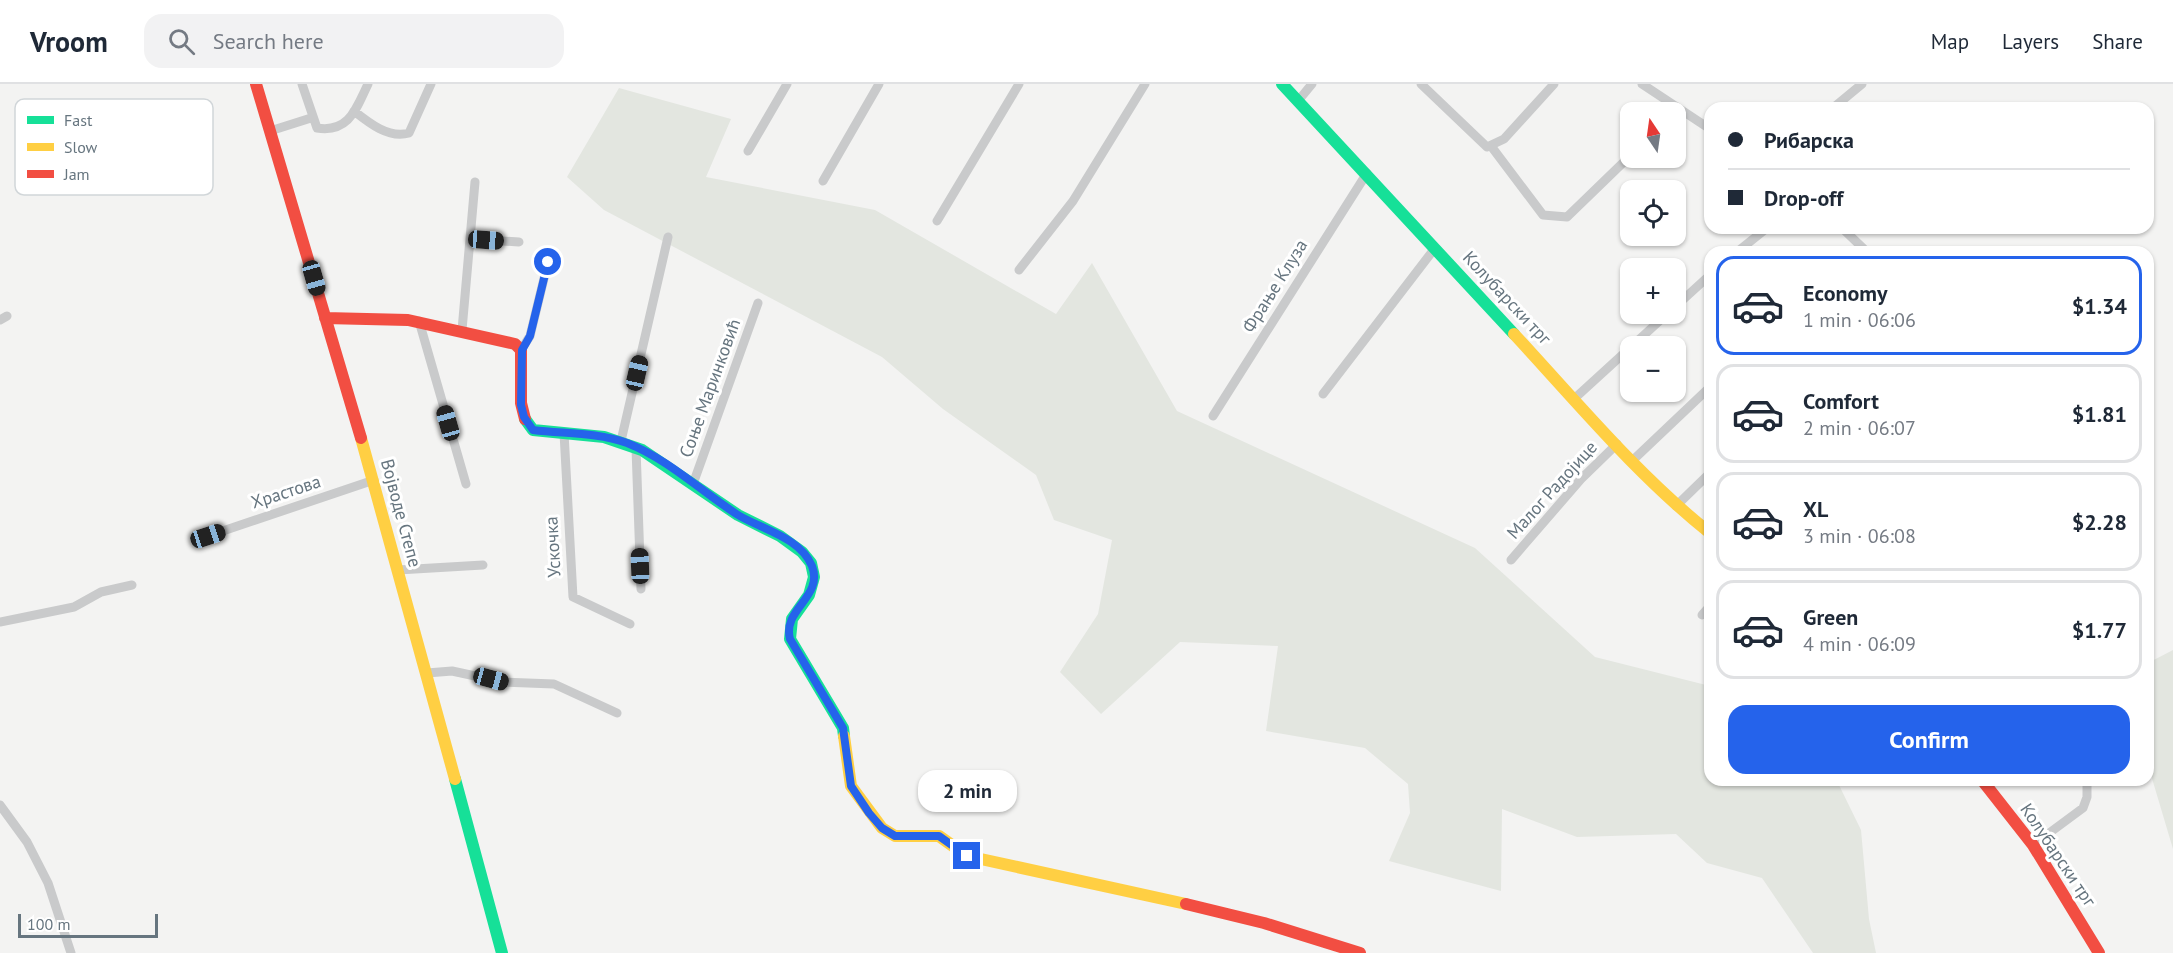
<!DOCTYPE html>
<meta charset="utf-8">
<style>
:root{--surface:#fff;--page:#f2f2f3;--text:#1f2937;--muted:#747a83;--line:#e0e1e3;--accent:#2563eb}
body{margin:0;font-family:"PT Sans",sans-serif;background:var(--page);color:var(--text);height:100vh;display:flex;flex-direction:column;font-size:22px;white-space:nowrap}
*{box-sizing:border-box;margin:0}
p{font-size:20px;color:var(--muted)}
.icon{flex:none;width:33px;height:33px;fill:none;stroke:currentColor;stroke-width:2;stroke-linecap:round;stroke-linejoin:round}
.map{position:relative;flex:1;overflow:hidden}
.details{position:absolute;left:1704px;top:162px;width:450px;height:540px;display:flex;flex-direction:column;background:var(--surface);border-radius:18px;box-shadow:0 2px 4px #0004}
.details>*{flex:none}
.guide{position:absolute;left:1704px;top:18px;width:450px;height:132px;border-radius:18px;box-shadow:0 2px 4px #0004;display:grid;align-content:center;height:132px;padding:0 24px;background:var(--surface)}
.needle{width:39px;rotate:347deg}
.tools{position:absolute;left:1620px;top:18px;display:grid;gap:12px}
.tools a{display:grid;place-items:center;width:66px;height:66px;border-radius:12px;background:var(--surface);box-shadow:0 2px 4px #0004;font-size:30px}
.scale{position:absolute;left:18px;bottom:15px;width:140px;box-sizing:border-box;padding-left:6px;border:3px solid #66757f;border-top:0;font-size:16px;line-height:21px;white-space:nowrap;color:#66757f;-webkit-text-stroke:4px #fff;paint-order:stroke}
.end{position:absolute;width:27px;height:27px;margin:-14px;border:8px solid #2563eb;background:#fff;box-shadow:0 0 0 3px #fff}
.from{border-radius:50%}
.bubble{position:absolute;height:42px;border-radius:18px;background:var(--surface);box-shadow:0 2px 4px #0004;font-size:20px;font-weight:600;line-height:42px;text-align:center}
.car{position:absolute;width:18px;height:36px;margin:-18px -9px;border-radius:8px;box-shadow:0 0 4px 2px #0007;background:linear-gradient(#222 24%,#8ab4d8 0 40%,#222 0 76%,#8ab4d8 0 86%,#222 0)}
.guide b{display:flex;align-items:center;gap:21px;height:57px;font-size:22px}
.guide b+b{border-top:2px solid var(--line)}
.guide i{width:15px;height:15px;background:var(--text)}
ul{padding:10px 0 0;list-style:none}
li{display:flex;align-items:center;gap:18px;height:99px;margin:0 12px 9px;padding:0 12px;border:3px solid var(--line);border-radius:18px}
li div{flex:1}
li b{display:block;font-size:22px}
li em{font-style:normal;font-weight:600}
li.on{border-color:var(--accent)}
li>.icon{width:54px;height:54px;stroke-width:1.5}
.action{display:flex;gap:12px;margin-top:auto;padding:12px 24px}
.action a{flex:1;height:69px;border-radius:18px;background:var(--accent);color:#fff;font-size:24px;font-weight:600;line-height:69px;text-align:center}
header{display:flex;align-items:center;gap:36px;box-sizing:border-box;height:84px;padding:0 30px;background:var(--surface);border-bottom:2px solid var(--line)}
header strong{font-size:28px}
nav{display:flex;gap:33px;margin-inline-start:auto;font-size:21px}
.search{width:420px;height:54px;background:var(--page);display:flex;align-items:center;gap:15px;box-sizing:border-box;padding:0 21px;border-radius:18px;color:var(--muted);font-size:22px}
.map>svg:first-child{display:block}
.green{fill:#e3e6e0}
.lines{fill:none;stroke-linecap:round;stroke-linejoin:round}
.street{stroke:#c9cacb;stroke-width:9}
.fast{stroke:#16e098;stroke-width:12}
.slow{stroke:#ffcf43;stroke-width:12}
.jam{stroke:#f24e42;stroke-width:12}
.route{stroke:#2563eb;stroke-width:8}
.labels{text-anchor:middle;stroke-width:6;stroke-linejoin:round;paint-order:stroke}
.street-label{font-size:18px;fill:#66757f;stroke:#fff}
.key{fill:#fff;stroke:#d1d6d9;stroke-width:1.5}
.key-label{font-size:16px;fill:#66757f}
</style>
<header>
<strong>Vroom</strong>
<div class="search"><svg class="icon" aria-label="search" viewBox="0 0 24 24"><circle cx="10" cy="10" r="6"/><path d="M15 15l6 6"/></svg>Search here</div>
<nav><a>Map</a><a>Layers</a><a>Share</a></nav>
</header>
<div class="map">
<svg width="2173" height="869" viewBox="0 0 2173 869">
<rect width="100%" height="100%" fill="#f3f3f2"/>
<!-- green -->
<path class="green" d="M619,4L731,35L706,93L875,126L1056,230L1092,179L1177,327L1475,464L1595,573L1710,602V696H1842L1838,699L1861,746L1869,835L1876,869H1813L1762,794L1707,779L1676,750L1577,753L1502,725L1501,807L1389,777L1410,729L1408,700L1365,664L1266,647L1278,562L1180,558L1101,630L1060,588L1098,530L1112,456L1054,436L1036,391L943,325L882,273L604,126L567,93Z
M2173,566V765L2148,681V579Z"/>
<g class="lines">
<!-- street -->
<path class="street" d="M302,0L317,44C349,49 356,25 368,0
M1421,0L1487,63L1504,55L1554,0
M1642,0L1710,45
M1298,17L1312,0
M1833,24L1862,0
M354,27C369,39 389,55 409,49L431,0
M270,47L311,34
M1491,62L1543,131L1567,133L1630,72
M748,67L787,0
M823,97L879,0
M937,137L1019,0
M1842,144L1867,168
M470,155L519,158
M1737,168L1767,144
M1019,186L1073,117L1145,0
M1676,222L1710,191
M0,236L7,232
M419,237L466,400
M462,246L475,98
M521,266L530,252L548,178
M1323,310L1435,164
M1575,314L1667,230
M1213,332L1367,89
M564,349L573,513L630,540
M621,357L668,153
M636,364L641,505
M1632,377L1710,303
M693,400L758,219
M1676,422L1710,389
M208,452L374,396
M1511,476L1581,395L1617,360
M398,486L483,481
M1702,531L1710,522
M0,538L74,523L101,508L132,501
M427,589L452,587L503,598L554,600L617,629
M0,721L27,758L48,799L71,869
M2033,761L2083,724L2087,713V696"/>
<!-- fast -->
<path class="fast" d="M1282,0L1514,250
M525,335L533,346L604,353L642,366L738,431L780,452L802,468L811,479L814,493L809,511L792,535L790,555L843,644L844,652
M455,695L502,869"/>
<!-- slow -->
<path class="slow" d="M1514,250C1577,318 1637,391 1710,449
M361,354L455,695
M844,652L851,702L882,744L895,752H939L967,772L1186,820"/>
<!-- jam -->
<path class="jam" d="M256,0L361,354
M325,234L408,236L515,260L521,266V319L525,335
M1982,696L2033,761L2099,869
M1186,820L1264,839L1360,869"/>
</g>
<g class="lines">
<!-- route -->
<path class="route" d="M548,178L530,252L522,266L521,321L524,333L533,346C565,350 596,348 627,359C668,375 702,408 738,431C761,445 800,453 812,482C824,513 782,525 790,555L843,644L851,702L869,729L882,744L895,752H939L967,772"/>
</g>
<g class="labels">
<!-- street labels -->
<g class="street-label">
<text transform="translate(1275 202) rotate(-58)" y="6">Фрање Клуза</text>
<text transform="translate(1507 214) rotate(47)" y="6">Колубарски трг</text>
<text transform="translate(710 304) rotate(-70)" y="6">Соње Маринковић</text>
<text transform="translate(1552 406) rotate(-48)" y="6">Малог Радојице</text>
<text transform="translate(286 408) rotate(-18)" y="6">Храстова</text>
<text transform="translate(401 429) rotate(75)" y="6">Војводе Степе</text>
<text transform="translate(553 463) rotate(-93)" y="6">Ускочка</text>
<text transform="translate(2058 771) rotate(56)" y="6">Колубарски трг</text>
</g>
</g>
<!-- legend -->
<rect x="15" y="15" width="198" height="96" rx="9" class="key"/>
<rect x="27" y="32" width="27" height="8" fill="#16e098"/>
<rect x="27" y="59" width="27" height="8" fill="#ffcf43"/>
<rect x="27" y="86" width="27" height="8" fill="#f24e42"/>
<g class="key-label">
<text x="64" y="42">Fast</text>
<text x="64" y="69">Slow</text>
<text x="64" y="96">Jam</text>
</g>
</svg>
<div class="tools">
<a><svg class="needle" viewBox="-14 -14 28 28"><path d="M0-13l5 13h-10z" fill="#e53935"/><path d="M0 13l5-13h-10z" fill="#747a83"/></svg></a>
<a><svg class="icon" aria-label="locate" viewBox="0 0 24 24"><circle cx="12" cy="12" r="6"/><path d="M12 2v4M12 18v4M2 12h4M18 12h4"/></svg></a>
<a>+</a>
<a>−</a>
</div>
<div class="scale">100 m</div>
<i class="end from" style="left:548px;top:178px"></i>
<i class="end" style="left:967px;top:772px"></i>
<div class="bubble" style="left:918px;top:686px;width:99px">2 min</div>
<i class="car" style="left:486px;top:156px;rotate:94deg"></i>
<i class="car" style="left:314px;top:194px;rotate:164deg"></i>
<i class="car" style="left:637px;top:289px;rotate:13deg"></i>
<i class="car" style="left:448px;top:339px;rotate:344deg"></i>
<i class="car" style="left:208px;top:452px;rotate:72deg"></i>
<i class="car" style="left:640px;top:482px;rotate:358deg"></i>
<i class="car" style="left:491px;top:595px;rotate:105deg"></i>
<div class="guide">
<b><i class="from"></i>Рибарска</b>
<b><i></i>Drop-off</b>
</div>
<section class="details">
<ul>
<li class="on"><svg class="icon" aria-label="car" viewBox="0 0 24 24"><path d="M5 17H2v-5l4-1 3-4h7l3 4 3 1v5h-3M9 17h6M6 11h13"/><circle cx="7" cy="17" r="2"/><circle cx="17" cy="17" r="2"/></svg><div><b>Economy</b><p>1 min · 06:06</p></div><em>$1.34</em></li>
<li><svg class="icon" aria-label="car" viewBox="0 0 24 24"><path d="M5 17H2v-5l4-1 3-4h7l3 4 3 1v5h-3M9 17h6M6 11h13"/><circle cx="7" cy="17" r="2"/><circle cx="17" cy="17" r="2"/></svg><div><b>Comfort</b><p>2 min · 06:07</p></div><em>$1.81</em></li>
<li><svg class="icon" aria-label="car" viewBox="0 0 24 24"><path d="M5 17H2v-5l4-1 3-4h7l3 4 3 1v5h-3M9 17h6M6 11h13"/><circle cx="7" cy="17" r="2"/><circle cx="17" cy="17" r="2"/></svg><div><b>XL</b><p>3 min · 06:08</p></div><em>$2.28</em></li>
<li><svg class="icon" aria-label="car" viewBox="0 0 24 24"><path d="M5 17H2v-5l4-1 3-4h7l3 4 3 1v5h-3M9 17h6M6 11h13"/><circle cx="7" cy="17" r="2"/><circle cx="17" cy="17" r="2"/></svg><div><b>Green</b><p>4 min · 06:09</p></div><em>$1.77</em></li>
</ul>
<div class="action"><a>Confirm</a></div>
</section>
</div>
